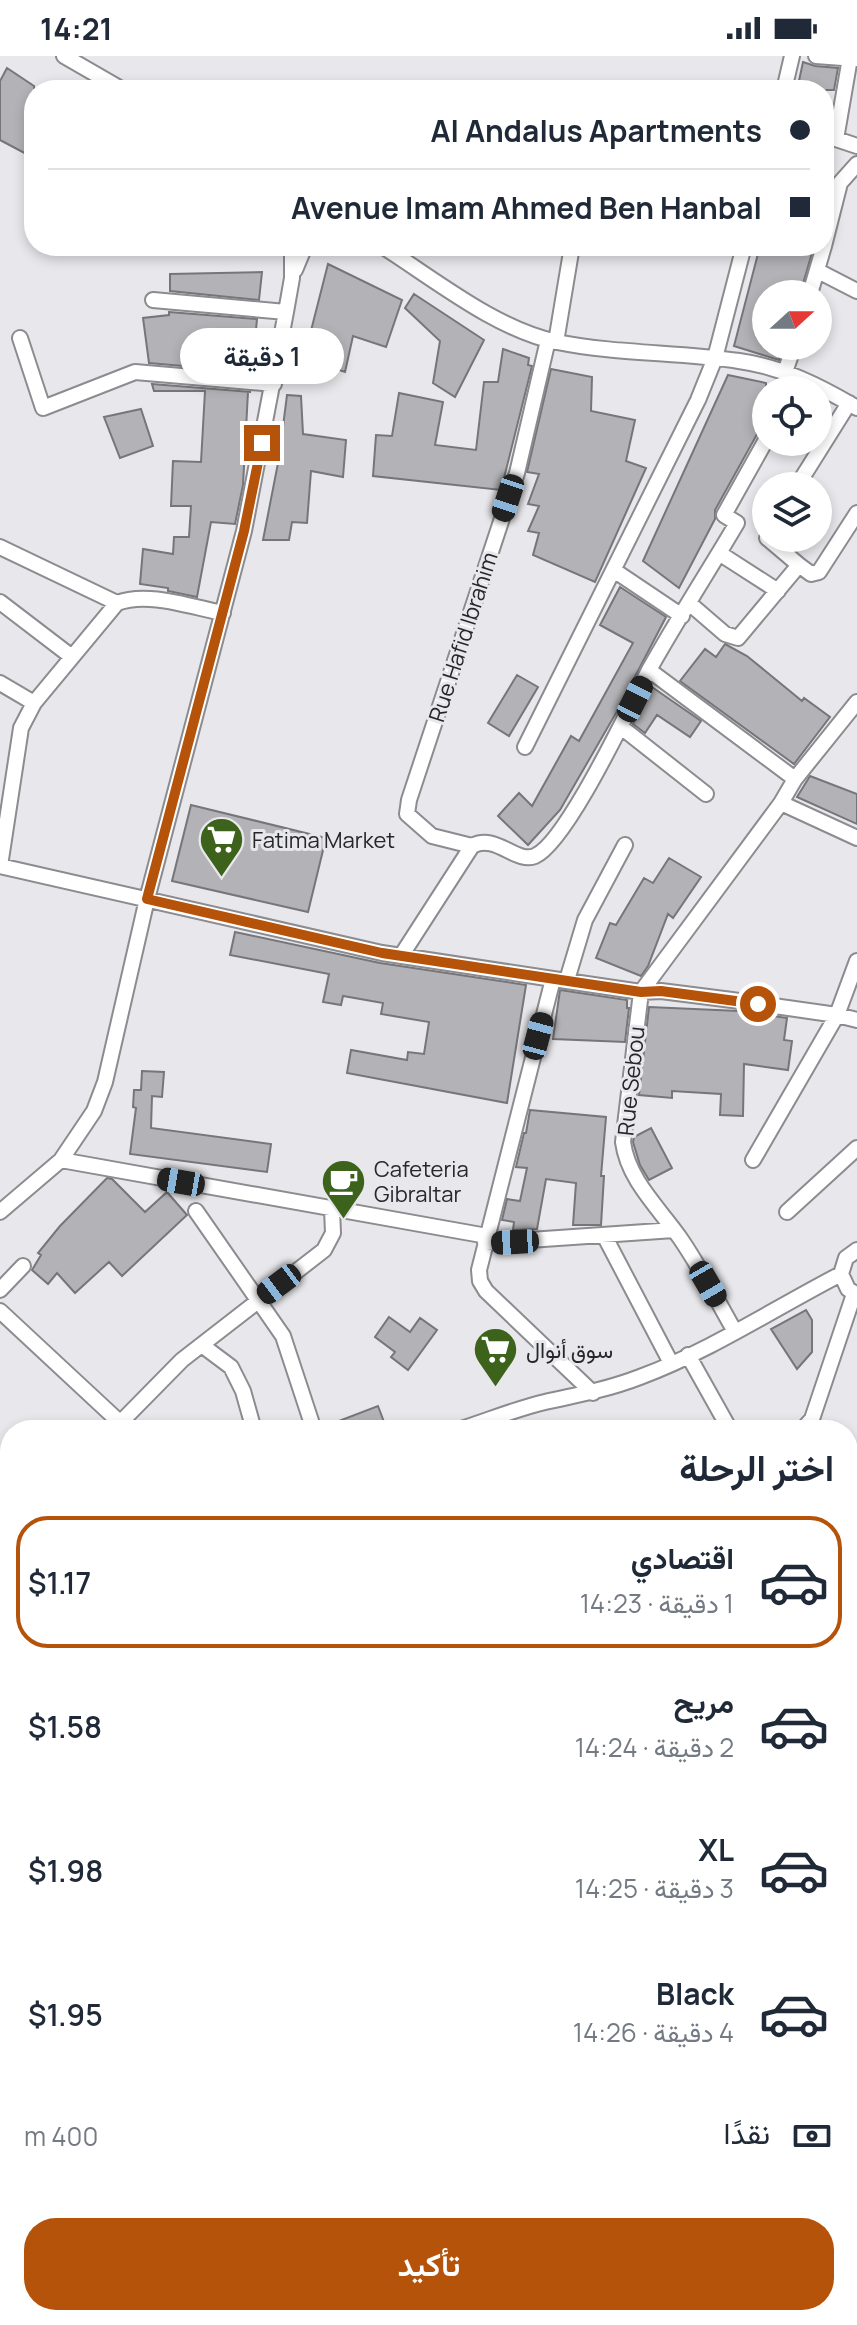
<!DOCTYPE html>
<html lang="ar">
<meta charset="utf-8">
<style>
:root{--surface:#fff;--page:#f6f6f7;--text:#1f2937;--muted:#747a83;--line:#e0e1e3;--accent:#b45309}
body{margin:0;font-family:Manrope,Vazirmatn,sans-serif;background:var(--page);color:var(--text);direction:rtl;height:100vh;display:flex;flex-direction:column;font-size:30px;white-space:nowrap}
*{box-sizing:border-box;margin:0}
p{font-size:26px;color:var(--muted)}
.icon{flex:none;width:44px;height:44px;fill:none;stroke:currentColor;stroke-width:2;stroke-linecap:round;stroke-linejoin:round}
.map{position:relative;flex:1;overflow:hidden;direction:ltr}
.details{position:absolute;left:0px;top:1364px;width:858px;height:906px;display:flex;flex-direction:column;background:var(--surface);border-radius:32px 32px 0 0;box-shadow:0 4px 12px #0003;direction:rtl}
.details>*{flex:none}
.top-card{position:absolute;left:24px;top:24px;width:810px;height:176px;border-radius:32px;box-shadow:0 4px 12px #0003;direction:rtl;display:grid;align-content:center;height:176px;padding:0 24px;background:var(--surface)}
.needle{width:52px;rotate:69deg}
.fabs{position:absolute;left:752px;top:224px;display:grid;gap:16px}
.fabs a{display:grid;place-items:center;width:80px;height:80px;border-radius:50%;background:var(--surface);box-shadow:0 4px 12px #0003;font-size:40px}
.end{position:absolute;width:36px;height:36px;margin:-18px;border:10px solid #b45309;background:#fff;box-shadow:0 0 0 4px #fff}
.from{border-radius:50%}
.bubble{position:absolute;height:56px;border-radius:28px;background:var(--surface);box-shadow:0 4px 12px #0003;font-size:26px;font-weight:600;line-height:56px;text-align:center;direction:rtl}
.car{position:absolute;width:24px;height:48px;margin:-24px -12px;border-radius:10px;box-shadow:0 0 6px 2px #0007;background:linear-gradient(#222 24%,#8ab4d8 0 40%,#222 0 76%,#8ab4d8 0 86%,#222 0)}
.top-card b{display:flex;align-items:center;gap:28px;height:76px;font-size:30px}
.top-card b+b{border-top:2px solid var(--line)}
.top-card i{width:20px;height:20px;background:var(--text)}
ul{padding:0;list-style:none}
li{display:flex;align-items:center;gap:24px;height:132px;margin:0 16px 12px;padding:0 8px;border:4px solid transparent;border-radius:32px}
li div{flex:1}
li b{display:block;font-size:30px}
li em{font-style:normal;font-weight:600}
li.selected{border-color:var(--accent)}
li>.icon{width:72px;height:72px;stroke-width:1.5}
h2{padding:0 24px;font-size:36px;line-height:96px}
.pay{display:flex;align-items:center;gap:20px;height:88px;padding:0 24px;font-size:30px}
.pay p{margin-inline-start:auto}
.primary-button{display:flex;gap:16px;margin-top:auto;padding:16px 24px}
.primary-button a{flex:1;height:92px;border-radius:32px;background:var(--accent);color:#fff;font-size:32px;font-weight:600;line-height:92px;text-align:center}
.status{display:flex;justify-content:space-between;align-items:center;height:56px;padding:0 40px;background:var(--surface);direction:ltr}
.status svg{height:22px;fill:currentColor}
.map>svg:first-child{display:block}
.building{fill:#b3b3b7;stroke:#75767a;stroke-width:2}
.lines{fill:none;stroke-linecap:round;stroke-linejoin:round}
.street-casing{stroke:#8b8b90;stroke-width:18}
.street{stroke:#fff;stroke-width:14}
.route{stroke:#b45309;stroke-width:10}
.labels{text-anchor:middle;stroke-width:6;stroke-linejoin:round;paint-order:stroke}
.street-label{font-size:22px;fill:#262728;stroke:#e8e8ec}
.poi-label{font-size:22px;fill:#262728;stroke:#e8e8ec;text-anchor:start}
</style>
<div class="status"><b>14:21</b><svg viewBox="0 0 49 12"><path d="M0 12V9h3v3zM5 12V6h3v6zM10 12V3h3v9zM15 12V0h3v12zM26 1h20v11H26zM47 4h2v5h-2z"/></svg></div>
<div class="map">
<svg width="857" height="2269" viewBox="0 0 857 2269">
<rect width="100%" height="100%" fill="#e8e8ec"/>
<!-- building -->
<path class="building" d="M803,6L815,10L838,12L834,34H797Z
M7,12L34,30V102L0,84V25Z
M760,190H814L800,238H766V290H783L779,304L734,290Z
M328,208L402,244L386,291L353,280L345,316L304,302Z
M262,216L259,244L170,235V218Z
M414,238L484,284L455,341L433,327L440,285L405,252Z
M169,256L257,263L252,316L149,307L143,262L169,259Z
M503,293L529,302L528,309L532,310L501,434L373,420L376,379L392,380L399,337L443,346L435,389L476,394L484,326H498Z
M551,313L592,321L591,355L635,364L626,405L646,412L595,526L533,499L539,477L528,475L539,450L528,448L539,418L527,416Z
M728,319L766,327V362L715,454V463L679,532L643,505Z
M152,328L251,336H248L243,429L235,468L211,466L197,541L168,535V532L140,528L143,493L173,498L174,481H189L191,450H171L173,405L201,406L205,335H154Z
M287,339L301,340L303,378L346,384L343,421L311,415L307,467L292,466L289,484H263L279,402Z
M141,353L153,390L120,402L104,361Z
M620,531L666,561L616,657L560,754L528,789L498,760L519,737L532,750L571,680L579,685L633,587L600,569Z
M725,588L747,600L802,645L804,642L830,661L794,708L680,625L705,593L716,601Z
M517,619L538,631L509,680L488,667Z
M652,631L701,665L690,681L657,659L645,677L633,668Z
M810,720L857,738V768L797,741Z
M191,749L326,782L308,856L172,825Z
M669,802L701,821L673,862L668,858L648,910L641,920L596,902L610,867L616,869L644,822L653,827Z
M235,876L380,907L526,929L507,1047L347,1017L351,994L407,1004L408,996L424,998L429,966L381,958L383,947L343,940L341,949L323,946L329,918L230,899Z
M560,934L627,944V952H629L625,986L553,983Z
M649,951L739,955L787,962L784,984L792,985L788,1014L744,1008L743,1060L720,1059L721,1038L672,1035V1042L639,1039Z
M142,1015L164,1016L162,1041L152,1040L151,1072L271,1088L267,1116L130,1098L136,1052L133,1051L134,1034H141Z
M530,1054L606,1061L601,1120H604L601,1169H573L576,1127L546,1123L537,1173L513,1174L514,1166L502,1164L507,1143L520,1145L527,1112L516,1111L524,1077H526Z
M651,1072L672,1112L649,1124L640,1109L633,1086L634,1081Z
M107,1122L112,1123L145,1156L167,1136L187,1159L122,1220L109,1206L75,1237L57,1217L48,1228L32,1214L41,1199L38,1197L60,1170Z
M806,1254L812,1264V1296L797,1313L771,1273Z
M389,1261L410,1276L420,1262L437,1274L408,1314L391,1301L395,1296L375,1281Z
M378,1350L387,1374H324L323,1371Z"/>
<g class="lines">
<defs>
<path id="street" d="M64,0L123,34
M816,0L856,3
M850,2L836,83L857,90
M784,34L792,0
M382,190C434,223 497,274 557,286C617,298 679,296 739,305C782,311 820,330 857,352
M824,190L840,127L857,108
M295,214L305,190
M818,215L857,235
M810,238L824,190
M153,244L286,256
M20,282L43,352L135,316L274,328
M556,286L572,190
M785,316L794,290
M797,430L849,347
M0,491L117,547
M719,497L778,535
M799,509L811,518L819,516L857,457
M615,515L682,560
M0,546L72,601
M689,547L725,578L738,582L799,509L767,482
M649,614L795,723
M0,627L34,647
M621,671L706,738
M525,691L698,344L715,302L744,190
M781,747L857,782
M472,790L432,780L407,758L409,744L517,417L548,284
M0,810L382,897L553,923L479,1214L480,1225L486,1235L593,1337
M0,810L21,672L34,647L117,547C148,535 191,551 223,557
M401,900L472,790C496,777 516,808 535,800C567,786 630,650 649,614C677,564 708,516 737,467L724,459L766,384
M553,923L641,936L661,935L732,944L837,959L857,964
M567,924L585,864L625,789
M61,1104L487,1180
M753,1104L837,959L857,905
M196,1155L283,1280L314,1374
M0,1156L61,1104L94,1055L105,1026L147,843L244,475L286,256L292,222V190
M787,1156L857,1092
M605,1181L671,1307
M485,1187L674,1174
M857,1194L846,1202L841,1218L848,1233L857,1239
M0,1234L23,1210
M0,1255L128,1374
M734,1274C717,1244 700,1211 680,1182C659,1152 628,1124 623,1086L641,936L781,747L795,723L857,646
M203,1290L231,1311L243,1335L254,1374
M688,1299L730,1374
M120,1367L182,1304L324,1194L333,1177L332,1153
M458,1374C487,1365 515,1353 545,1346C578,1339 609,1333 640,1321C710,1295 775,1252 841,1218
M802,1374L812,1363L854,1238
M848,1500L857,1489
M0,1542L10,1537
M848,1574L857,1583
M0,1676L10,1670
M0,1722L10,1732
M848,1738L852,1728
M0,1959L10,1962
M848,2044L857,2046
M0,2049H10
M0,2219L10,2226
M29,2260L30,2269
M482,2260L515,2269
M6,2269L12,2260
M140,2269L147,2260
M232,2269L237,2260
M357,2269L360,2260
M432,2269L435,2260
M530,2269L532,2260"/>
</defs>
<!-- street casing -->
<use href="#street" class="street-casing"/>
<!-- street -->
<use href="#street" class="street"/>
</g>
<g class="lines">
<!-- route -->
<path class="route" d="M262,387L244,475L147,843L382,897L641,936L661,935L758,948"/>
</g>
<!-- icons -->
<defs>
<symbol id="supermarket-pin" viewBox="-11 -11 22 30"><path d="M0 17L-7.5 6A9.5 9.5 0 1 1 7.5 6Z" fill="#3c621b" stroke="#e8e8ec"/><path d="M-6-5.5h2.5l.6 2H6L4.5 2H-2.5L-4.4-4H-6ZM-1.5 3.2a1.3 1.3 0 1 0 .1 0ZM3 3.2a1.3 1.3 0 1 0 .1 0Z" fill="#fff"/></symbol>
<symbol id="cafe-pin" viewBox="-11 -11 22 30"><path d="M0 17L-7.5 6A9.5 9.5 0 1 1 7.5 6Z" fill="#3c621b" stroke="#e8e8ec"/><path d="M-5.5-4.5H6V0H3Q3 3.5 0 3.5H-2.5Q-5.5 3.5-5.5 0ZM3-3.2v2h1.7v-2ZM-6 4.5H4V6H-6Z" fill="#fff"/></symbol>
</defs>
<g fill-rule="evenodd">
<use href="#supermarket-pin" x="196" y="758" width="51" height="69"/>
<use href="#cafe-pin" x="318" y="1100" width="51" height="69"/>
<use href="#supermarket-pin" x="470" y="1268" width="51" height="69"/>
</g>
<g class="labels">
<!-- street labels -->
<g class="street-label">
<text transform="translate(463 581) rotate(-72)" y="8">Rue Hafid Ibrahim</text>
<text transform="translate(631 1025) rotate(-84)" y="8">Rue Sebou</text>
</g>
<!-- poi labels -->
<g class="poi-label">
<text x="252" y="792">Fatima Market</text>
<text x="374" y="1121">Cafeteria<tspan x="374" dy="25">Gibraltar</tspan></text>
<text x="526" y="1302">سوق أنوال</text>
</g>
</g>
</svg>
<div class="fabs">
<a><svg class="needle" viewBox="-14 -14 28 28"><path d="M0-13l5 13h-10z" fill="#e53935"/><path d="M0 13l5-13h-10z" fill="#747a83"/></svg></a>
<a><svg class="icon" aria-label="locate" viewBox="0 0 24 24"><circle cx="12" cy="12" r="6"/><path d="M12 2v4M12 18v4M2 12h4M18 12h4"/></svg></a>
<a><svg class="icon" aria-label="layers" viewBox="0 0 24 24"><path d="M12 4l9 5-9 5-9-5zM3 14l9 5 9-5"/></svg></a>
</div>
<i class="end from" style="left:758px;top:948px"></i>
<i class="end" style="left:262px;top:387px"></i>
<div class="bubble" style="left:180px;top:272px;width:164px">1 دقيقة</div>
<i class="car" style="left:508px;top:442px;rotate:198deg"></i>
<i class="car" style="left:635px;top:643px;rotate:27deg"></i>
<i class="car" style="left:538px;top:980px;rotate:15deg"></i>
<i class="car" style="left:181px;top:1126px;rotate:280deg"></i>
<i class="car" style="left:515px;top:1186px;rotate:267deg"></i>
<i class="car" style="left:279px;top:1228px;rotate:233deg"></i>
<i class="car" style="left:708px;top:1228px;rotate:150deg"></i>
<div class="top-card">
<b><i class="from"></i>Al Andalus Apartments</b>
<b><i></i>Avenue Imam Ahmed Ben Hanbal</b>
</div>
<section class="details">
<h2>اختر الرحلة</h2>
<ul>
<li class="selected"><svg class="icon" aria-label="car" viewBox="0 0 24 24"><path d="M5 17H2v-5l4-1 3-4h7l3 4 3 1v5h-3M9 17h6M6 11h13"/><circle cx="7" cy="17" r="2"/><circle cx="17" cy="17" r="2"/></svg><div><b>اقتصادي</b><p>1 دقيقة · 14:23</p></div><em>$1.17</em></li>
<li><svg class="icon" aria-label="car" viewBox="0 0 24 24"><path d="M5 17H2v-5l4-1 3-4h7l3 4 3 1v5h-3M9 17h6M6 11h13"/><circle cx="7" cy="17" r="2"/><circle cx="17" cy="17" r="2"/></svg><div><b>مريح</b><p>2 دقيقة · 14:24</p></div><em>$1.58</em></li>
<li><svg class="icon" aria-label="car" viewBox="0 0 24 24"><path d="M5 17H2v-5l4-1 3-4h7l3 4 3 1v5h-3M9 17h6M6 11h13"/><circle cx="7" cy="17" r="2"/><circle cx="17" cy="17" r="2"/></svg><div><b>XL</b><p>3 دقيقة · 14:25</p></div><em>$1.98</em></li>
<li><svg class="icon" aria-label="car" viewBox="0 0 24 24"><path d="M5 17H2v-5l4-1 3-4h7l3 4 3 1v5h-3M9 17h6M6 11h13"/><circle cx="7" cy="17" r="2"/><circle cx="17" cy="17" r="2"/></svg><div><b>Black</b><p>4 دقيقة · 14:26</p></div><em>$1.95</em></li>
</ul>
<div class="pay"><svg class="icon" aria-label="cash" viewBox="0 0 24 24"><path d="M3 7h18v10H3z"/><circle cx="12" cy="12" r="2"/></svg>نقدًا<p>400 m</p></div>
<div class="primary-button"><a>تأكيد</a></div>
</section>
</div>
